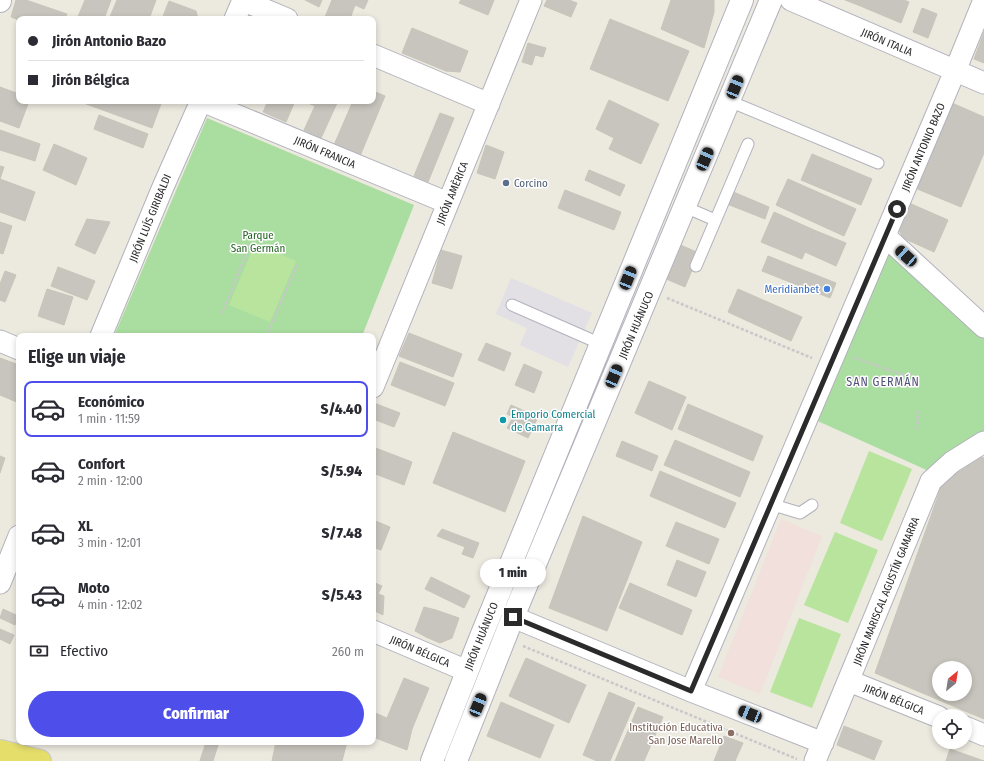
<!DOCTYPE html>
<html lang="es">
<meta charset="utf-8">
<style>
:root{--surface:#fff;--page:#f2f2f3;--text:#2b2b33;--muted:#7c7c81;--line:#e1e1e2;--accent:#4e4eea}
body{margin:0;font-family:"Fira Sans Condensed",sans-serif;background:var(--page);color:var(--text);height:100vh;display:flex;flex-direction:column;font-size:15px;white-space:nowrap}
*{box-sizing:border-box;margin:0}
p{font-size:13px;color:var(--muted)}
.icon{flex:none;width:22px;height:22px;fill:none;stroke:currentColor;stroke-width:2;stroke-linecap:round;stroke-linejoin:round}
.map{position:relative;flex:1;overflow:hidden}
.panel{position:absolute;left:16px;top:333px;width:360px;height:412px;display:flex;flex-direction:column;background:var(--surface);border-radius:8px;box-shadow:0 2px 6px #0003}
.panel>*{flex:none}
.banner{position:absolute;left:16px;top:16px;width:360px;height:88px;border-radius:8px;box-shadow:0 2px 6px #0003;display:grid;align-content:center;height:88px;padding:0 12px;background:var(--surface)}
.needle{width:26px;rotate:30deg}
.fabs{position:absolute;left:932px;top:661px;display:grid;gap:8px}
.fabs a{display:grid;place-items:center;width:40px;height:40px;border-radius:50%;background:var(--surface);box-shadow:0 2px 6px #0003;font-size:20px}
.end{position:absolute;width:18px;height:18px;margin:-9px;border:5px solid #2b2b2b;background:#fff;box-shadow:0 0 0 2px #fff}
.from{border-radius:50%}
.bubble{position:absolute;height:28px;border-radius:14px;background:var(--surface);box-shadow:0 2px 6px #0003;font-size:13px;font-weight:800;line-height:28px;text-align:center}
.car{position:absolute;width:12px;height:24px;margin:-12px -6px;border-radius:5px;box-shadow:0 0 3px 1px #0007;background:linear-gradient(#222 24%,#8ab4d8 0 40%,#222 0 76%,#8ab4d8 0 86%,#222 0)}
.banner b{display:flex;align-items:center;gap:14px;height:38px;font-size:15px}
.banner b+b{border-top:1px solid var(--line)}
.banner i{width:10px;height:10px;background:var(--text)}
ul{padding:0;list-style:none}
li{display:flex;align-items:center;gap:12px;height:56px;margin:0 8px 6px;padding:0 4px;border:2px solid transparent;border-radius:8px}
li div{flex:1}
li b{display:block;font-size:15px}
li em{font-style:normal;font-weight:800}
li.on{border-color:var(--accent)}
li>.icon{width:36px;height:36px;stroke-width:1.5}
h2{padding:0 12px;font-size:18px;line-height:48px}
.pay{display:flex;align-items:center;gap:10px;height:44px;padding:0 12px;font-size:15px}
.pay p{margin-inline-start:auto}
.action{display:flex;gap:8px;margin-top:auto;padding:8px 12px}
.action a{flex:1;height:46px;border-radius:24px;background:var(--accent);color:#fff;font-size:16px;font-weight:800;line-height:46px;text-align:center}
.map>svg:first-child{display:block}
.industrial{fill:#e2dfe5}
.medical{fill:#f2e0dd}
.green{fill:#aadda0}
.pitch{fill:#b9e49d}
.building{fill:#c8c5be;stroke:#c7c5b9;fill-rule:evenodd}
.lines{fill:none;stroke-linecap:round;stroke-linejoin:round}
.service-casing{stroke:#b2b2bd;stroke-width:13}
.minor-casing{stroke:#b2b2bd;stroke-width:23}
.tertiary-casing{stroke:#b2b2bd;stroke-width:24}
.secondary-casing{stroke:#b2b2bd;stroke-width:24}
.primary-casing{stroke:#c8c8c8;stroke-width:24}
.path{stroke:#c8c8c8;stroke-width:2.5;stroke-dasharray:3 2;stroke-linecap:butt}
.service{stroke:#fff;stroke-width:11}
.minor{stroke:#fff;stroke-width:21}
.tertiary{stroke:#fff;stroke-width:22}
.secondary{stroke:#fff;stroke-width:22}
.primary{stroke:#e5de6b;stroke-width:22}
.route{stroke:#2b2b2b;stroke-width:5}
.service-dot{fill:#5c6f8a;stroke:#fff;stroke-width:1.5}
.shop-dot{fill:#3f7fe0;stroke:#fff;stroke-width:1.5}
.culture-dot{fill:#0f9aa8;stroke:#fff;stroke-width:1.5}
.education-dot{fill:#8d6e63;stroke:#fff;stroke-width:1.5}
.labels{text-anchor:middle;stroke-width:3;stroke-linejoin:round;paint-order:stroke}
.street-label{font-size:11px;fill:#2b2b2b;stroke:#fff}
.service-label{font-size:11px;fill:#4e5e75;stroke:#fff;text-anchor:start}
.park-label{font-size:11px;fill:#236321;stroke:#fff}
.shop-label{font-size:11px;fill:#366cbe;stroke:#fff;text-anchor:end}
.culture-label{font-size:11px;fill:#0d838f;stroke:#fff;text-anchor:start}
.education-label{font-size:11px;fill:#785e54;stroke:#fff;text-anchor:end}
.neighbourhood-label{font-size:12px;letter-spacing:1px;fill:#504f78;stroke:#fff}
</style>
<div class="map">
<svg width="984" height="761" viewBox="0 0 984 761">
<rect width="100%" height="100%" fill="#ece9df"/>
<!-- industrial -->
<path class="industrial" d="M511,278L592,313L568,367L520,345L527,328L496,314Z"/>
<!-- medical -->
<path class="medical" d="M781,519L822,536L760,694L718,677Z"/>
<!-- green -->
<path class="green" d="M207,118L414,205L362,336H114Z
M885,244L984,335V431L931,472L811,418Z"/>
<!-- pitch -->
<path class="pitch" d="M255,243L296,261L270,322L229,305Z
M869,451L912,469L882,541L840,523Z
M835,532L878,550L848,623L804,605Z
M799,618L841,634L812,708L770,692Z"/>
<!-- building -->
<path class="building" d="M16,0H26L67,14L65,19L19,20L11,17Z
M85,0H111L104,19H77Z
M117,0H156L149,19H109Z
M305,0H322L319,7Z
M332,0H368L364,9L355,5L350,19H330L325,17Z
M461,0H494L488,15L459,3Z
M547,0H569L577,3L571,17L544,6Z
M671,0H714V12L704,48L661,29Z
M845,0H860L858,5Z
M860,0H904L909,2L901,23L858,5Z
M169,1L196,11L198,19H162Z
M922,8L937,14L928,38L913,32Z
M610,19L689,51L668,101L590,69Z
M412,28L468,51L460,72L446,71L402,53Z
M984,32V63L974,59Z
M528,43L546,48L543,57L535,55L532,65L522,62Z
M0,87L19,94V101H29L19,128L0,121Z
M373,91L385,96L360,156L334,145L353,101H373Z
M609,100L659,124L641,164L609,149L614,138L596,129Z
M78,101H162L152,128Z
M268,101H295L286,122L263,112Z
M303,101H338L321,138L304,130L315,106Z
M952,103L984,117V153L961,207L915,188Z
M440,113L454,118L428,182L414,176Z
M99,115L148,134L143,148L94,129Z
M0,130L40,144L35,161L0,150Z
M54,144L87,158L76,185L43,170Z
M486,145L504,152L495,179L477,173Z
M812,154L872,179L861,205L801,180Z
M0,166L4,167L0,179L35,192L25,221L0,212Z
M589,170L625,185L620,196L585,180Z
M788,179L856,209L844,236L776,205Z
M565,190L621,212L614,230L558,208Z
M731,191L769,207L765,219L727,204Z
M909,203L948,220L934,252L903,238L898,228Z
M774,212L814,230L802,259L761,242Z
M87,219L110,222L95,254L75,245Z
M0,222L12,226L3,254L0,253Z
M814,230L846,243L836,266L805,252Z
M678,244L699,253L685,287L664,278Z
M441,250L462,256L452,289L432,283Z
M768,256L836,283L830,298L762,271Z
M58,267L95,281L87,300L51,286Z
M5,271L16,275L5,302L0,300V284Z
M47,289L73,297L64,325L38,316Z
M738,289L802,317L791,341L728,312Z
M409,333L462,354L453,377L399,356Z
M486,343L511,353L504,371L478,360Z
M0,358L19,365V403L0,395Z
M400,362L454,383L445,406L391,385Z
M524,364L542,372L534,393L515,385Z
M649,381L686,397L672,430L635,413Z
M374,403L400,413L394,427L373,419Z
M688,404L763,436L753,461L678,429Z
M511,405L538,417L528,438L507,428L513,417L507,414Z
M453,432L525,461L505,512L433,483Z
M675,440L750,472L740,497L664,465Z
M622,441L658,456L652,471L616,456Z
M373,447L412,462L404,485L373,473Z
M0,456L5,458L0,473Z
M982,457L984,458V719L875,673L943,482ZM939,668H965V694H939Z
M660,471L736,503L725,528L650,496Z
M583,516L642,542L607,631L549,608Z
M373,520L390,527L381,550L373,547Z
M676,522L719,539L709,564L666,546Z
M442,529L479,543L473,558L462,554L465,547L437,536Z
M677,560L706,572L696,597L667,585Z
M431,577L470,596L464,608L425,589Z
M373,582L382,586L378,594L384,596L383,615L373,610Z
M630,583L692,610L682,635L619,608Z
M424,607L436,610L426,637L415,631Z
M3,609L18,616L15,625L0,618Z
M436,610L459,618L452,638L440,643L426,637Z
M0,629L14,635L10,644L0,639Z
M526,658L586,685L569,723L509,696Z
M404,678L429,688L412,729L387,718Z
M609,692L635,703L610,761H597L583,755Z
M501,702L554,725L540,758L487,736Z
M638,707L663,717L644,761H615Z
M373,712L412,729L407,750L373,737Z
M844,726L882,741L874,760L837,745Z
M724,736L743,743L735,761H714Z
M206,742H219L213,761H200Z
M276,742H347L342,761H272Z
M950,749L984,761H946Z"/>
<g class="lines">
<defs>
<path id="service" d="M729,101L878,163
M685,207L715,220
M696,266L748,144
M512,305L601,344
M770,504L800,513L812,505"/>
<path id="minor" d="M242,0L287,19
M791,0L984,83
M235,19L243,0
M373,55L489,104
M202,101L448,203
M885,236L984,327
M101,336L163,187L201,101
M0,341L19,349
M373,387L531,0
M0,583L19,536
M513,617L691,691L823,743
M373,631L467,671
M849,681L939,717
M691,691L955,71L984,0
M965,727L984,735
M815,761L931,481L952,462L984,442"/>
<path id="tertiary" d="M432,761L480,639L742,0
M456,761L513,617L771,0"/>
<path id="secondary" d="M0,1V0"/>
<path id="primary" d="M0,751L40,761"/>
</defs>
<!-- service casing -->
<use href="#service" class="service-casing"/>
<!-- minor casing -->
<use href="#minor" class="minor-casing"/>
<!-- tertiary casing -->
<use href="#tertiary" class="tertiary-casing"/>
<!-- secondary casing -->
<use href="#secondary" class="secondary-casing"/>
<!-- primary casing -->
<use href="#primary" class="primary-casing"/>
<!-- path -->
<path class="path" d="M667,298L812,358
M222,313L250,245
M268,332L298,264
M853,357L903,375L911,374
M917,429L918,410
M523,646L797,759"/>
<!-- service -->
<use href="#service" class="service"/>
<!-- minor -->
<use href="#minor" class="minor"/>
<!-- tertiary -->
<use href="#tertiary" class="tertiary"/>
<!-- secondary -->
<use href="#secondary" class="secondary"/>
<!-- primary -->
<use href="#primary" class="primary"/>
</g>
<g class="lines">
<!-- route -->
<path class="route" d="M513,617L691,691L897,209"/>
</g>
<!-- markers -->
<circle class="service-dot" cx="506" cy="183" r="4"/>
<circle class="shop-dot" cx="827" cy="289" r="4"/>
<circle class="culture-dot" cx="503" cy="420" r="4"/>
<circle class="education-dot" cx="731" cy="733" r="4"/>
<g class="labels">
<!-- street labels -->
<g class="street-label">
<text transform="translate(887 42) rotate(23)" y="4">JIRÓN ITALIA</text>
<text transform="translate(923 147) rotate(-67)" y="4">JIRÓN ANTONIO BAZO</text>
<text transform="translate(325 152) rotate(23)" y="4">JIRÓN FRANCIA</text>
<text transform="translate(452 193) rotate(-68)" y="4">JIRÓN AMÈRICA</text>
<text transform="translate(150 218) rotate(-68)" y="4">JIRÓN LUÍS GIRIBALDI</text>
<text transform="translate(636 325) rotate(-67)" y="4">JIRÓN HUÁNUCO</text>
<text transform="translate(886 591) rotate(-68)" y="4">JIRÓN MARISCAL AGUSTÍN GAMARRA</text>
<text transform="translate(481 636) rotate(-68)" y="4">JIRÓN HUÁNUCO</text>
<text transform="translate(420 651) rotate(23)" y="4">JIRÓN BÉLGICA</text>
<text transform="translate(894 699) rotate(22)" y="4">JIRÓN BÉLGICA</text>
</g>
<!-- service labels -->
<g class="service-label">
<text x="514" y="187">Corcino</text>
</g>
<!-- park labels -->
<g class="park-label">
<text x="258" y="239">Parque<tspan x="258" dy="13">San Germán</tspan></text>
</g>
<!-- shop labels -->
<g class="shop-label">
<text x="819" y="293">Meridianbet</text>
</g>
<!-- culture labels -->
<g class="culture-label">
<text x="511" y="418">Emporio Comercial<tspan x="511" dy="13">de Gamarra</tspan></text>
</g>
<!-- education labels -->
<g class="education-label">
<text x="723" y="731">Institución Educativa<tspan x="723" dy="13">San Jose Marello</tspan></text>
</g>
<!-- neighbourhood labels -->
<g class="neighbourhood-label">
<text x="883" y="386">SAN GERMÁN</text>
</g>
</g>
</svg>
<div class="fabs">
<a><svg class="needle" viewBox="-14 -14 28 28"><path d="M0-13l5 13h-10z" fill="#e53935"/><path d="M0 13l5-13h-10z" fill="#7c7c81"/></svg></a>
<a><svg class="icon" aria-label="locate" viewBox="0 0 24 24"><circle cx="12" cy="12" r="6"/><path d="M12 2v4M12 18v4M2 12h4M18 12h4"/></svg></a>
</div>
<i class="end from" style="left:897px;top:209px"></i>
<i class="end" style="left:513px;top:617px"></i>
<div class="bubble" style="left:480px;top:559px;width:66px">1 min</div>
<i class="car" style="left:735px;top:87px;rotate:22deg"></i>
<i class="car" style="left:705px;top:159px;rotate:23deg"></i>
<i class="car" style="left:906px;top:256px;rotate:312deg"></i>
<i class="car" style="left:628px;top:278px;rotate:22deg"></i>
<i class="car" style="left:614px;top:376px;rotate:23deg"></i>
<i class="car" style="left:478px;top:705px;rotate:22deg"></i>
<i class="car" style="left:750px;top:714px;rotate:292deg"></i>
<div class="banner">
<b><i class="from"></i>Jirón Antonio Bazo</b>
<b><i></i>Jirón Bélgica</b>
</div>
<section class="panel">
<h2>Elige un viaje</h2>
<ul>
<li class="on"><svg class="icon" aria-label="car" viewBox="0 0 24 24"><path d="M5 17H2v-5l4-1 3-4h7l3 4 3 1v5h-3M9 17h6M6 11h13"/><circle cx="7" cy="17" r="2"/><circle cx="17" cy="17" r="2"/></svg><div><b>Económico</b><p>1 min · 11:59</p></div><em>S/4.40</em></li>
<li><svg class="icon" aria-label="car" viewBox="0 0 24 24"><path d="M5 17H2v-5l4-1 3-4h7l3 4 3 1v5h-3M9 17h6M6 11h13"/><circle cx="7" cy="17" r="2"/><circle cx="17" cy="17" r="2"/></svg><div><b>Confort</b><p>2 min · 12:00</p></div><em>S/5.94</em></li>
<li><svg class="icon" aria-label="car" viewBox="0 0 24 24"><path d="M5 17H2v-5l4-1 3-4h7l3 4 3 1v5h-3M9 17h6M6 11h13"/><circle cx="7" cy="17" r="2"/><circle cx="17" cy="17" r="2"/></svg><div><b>XL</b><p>3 min · 12:01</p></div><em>S/7.48</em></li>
<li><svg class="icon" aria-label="car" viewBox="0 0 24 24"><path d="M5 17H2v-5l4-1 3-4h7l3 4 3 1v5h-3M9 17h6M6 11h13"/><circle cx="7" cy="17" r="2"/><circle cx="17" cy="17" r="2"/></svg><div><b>Moto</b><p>4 min · 12:02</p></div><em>S/5.43</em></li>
</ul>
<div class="pay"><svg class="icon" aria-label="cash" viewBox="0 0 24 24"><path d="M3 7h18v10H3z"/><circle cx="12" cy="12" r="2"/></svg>Efectivo<p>260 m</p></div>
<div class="action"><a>Confirmar</a></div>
</section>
</div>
